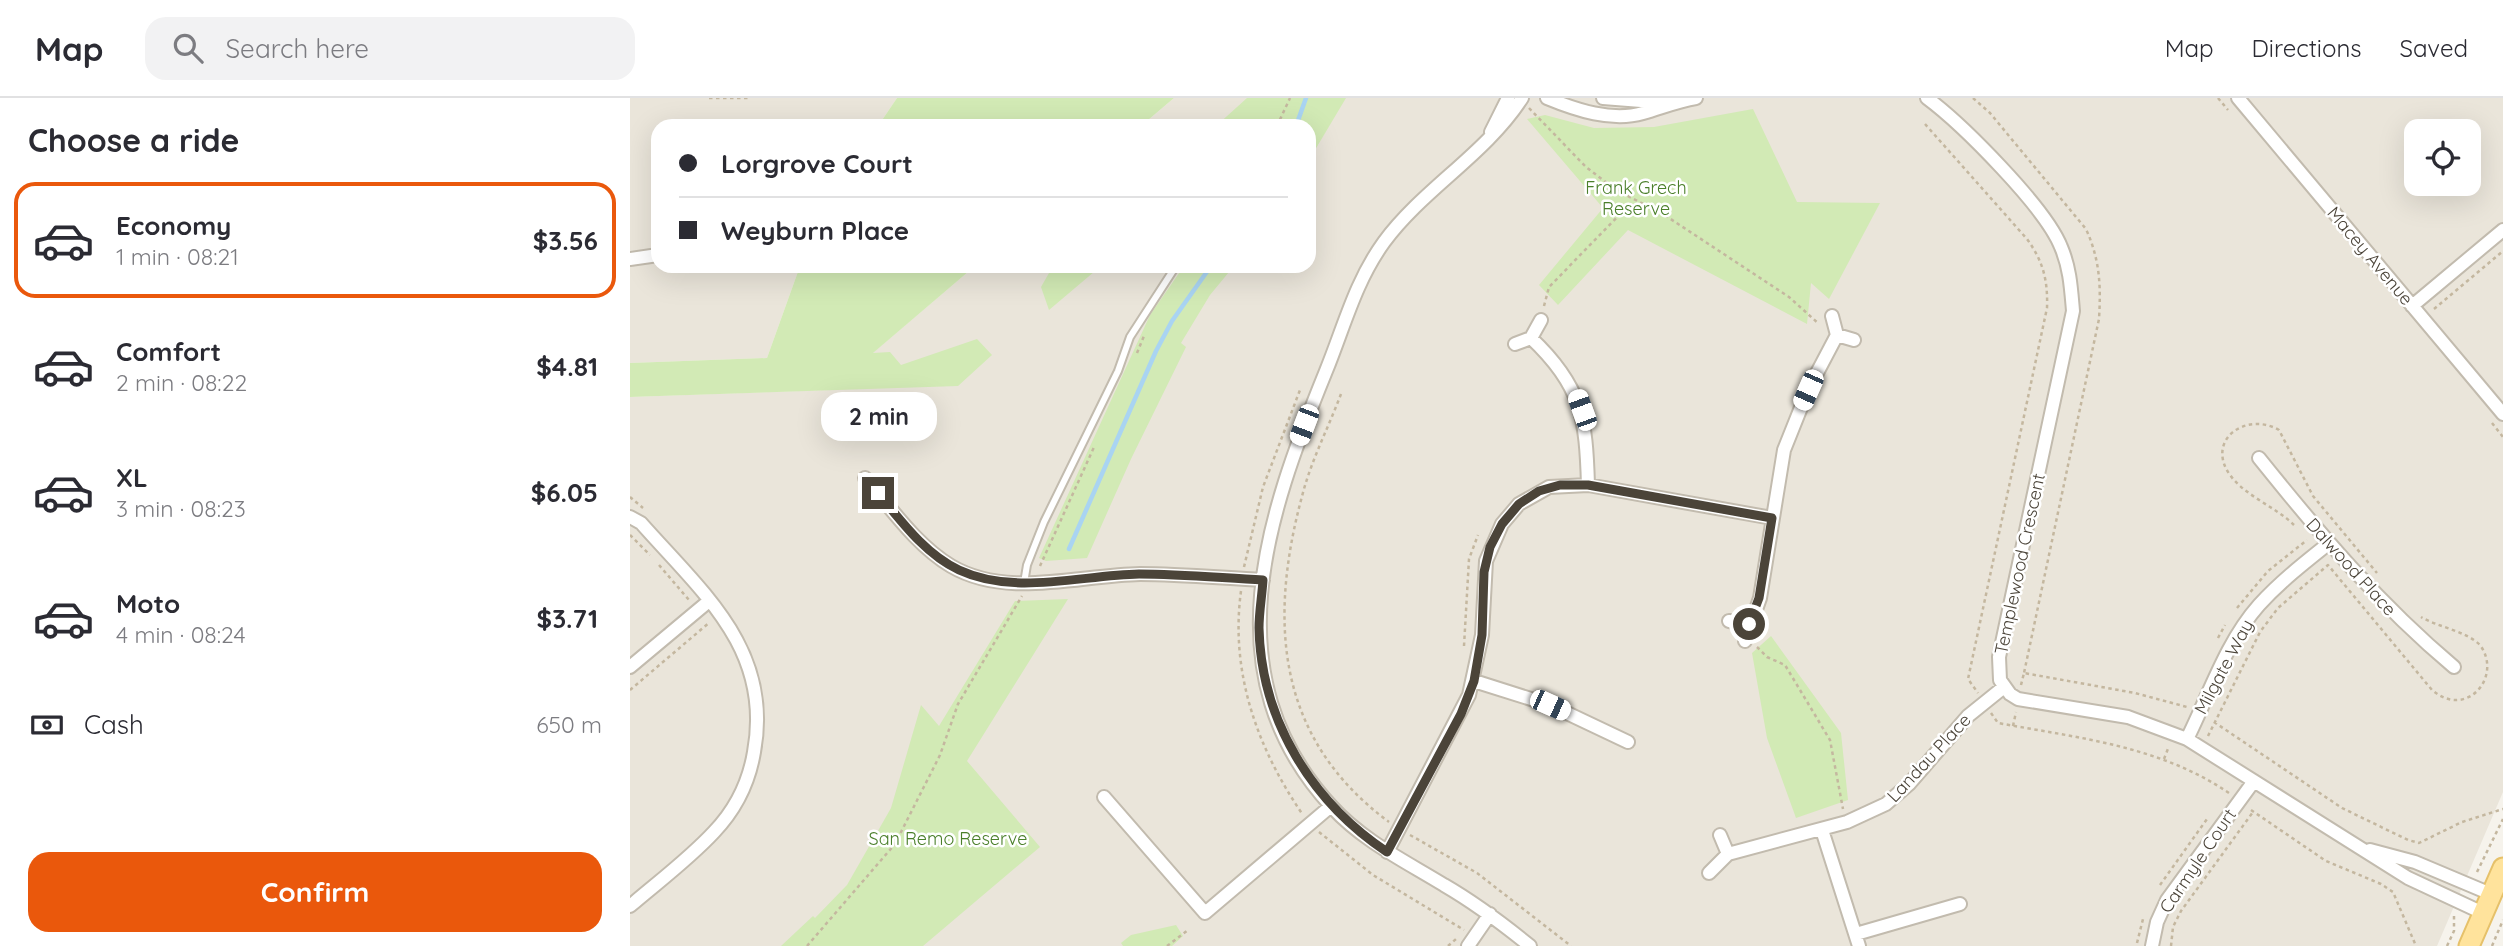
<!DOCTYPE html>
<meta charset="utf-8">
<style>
:root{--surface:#fff;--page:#f2f2f3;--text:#2b2b33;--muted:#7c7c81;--line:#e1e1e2;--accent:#ea580c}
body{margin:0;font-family:Quicksand,sans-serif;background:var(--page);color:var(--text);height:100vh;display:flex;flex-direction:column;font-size:26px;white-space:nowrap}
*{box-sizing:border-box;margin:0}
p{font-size:23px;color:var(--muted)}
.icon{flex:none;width:38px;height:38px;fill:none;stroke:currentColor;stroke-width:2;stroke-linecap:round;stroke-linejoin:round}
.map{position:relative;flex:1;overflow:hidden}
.panel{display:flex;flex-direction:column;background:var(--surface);width:630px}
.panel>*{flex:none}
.hud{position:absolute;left:21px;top:21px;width:665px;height:154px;border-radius:21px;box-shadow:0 7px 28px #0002;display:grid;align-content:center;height:154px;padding:0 28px;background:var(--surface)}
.buttons{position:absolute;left:1774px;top:21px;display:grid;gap:14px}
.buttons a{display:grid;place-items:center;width:77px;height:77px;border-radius:14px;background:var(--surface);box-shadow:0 7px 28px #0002;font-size:35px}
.end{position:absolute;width:32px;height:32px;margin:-16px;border:9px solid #4b4439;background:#fff;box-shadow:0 0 0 4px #fff}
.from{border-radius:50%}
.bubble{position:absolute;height:49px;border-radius:21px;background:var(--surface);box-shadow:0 7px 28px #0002;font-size:23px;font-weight:700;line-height:49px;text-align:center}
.car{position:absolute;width:21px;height:42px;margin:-21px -10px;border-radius:9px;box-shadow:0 0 5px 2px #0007;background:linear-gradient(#fff 24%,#345 0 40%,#fff 0 76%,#345 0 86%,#fff 0)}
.hud b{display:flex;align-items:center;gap:24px;height:66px;font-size:26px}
.hud b+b{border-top:2px solid var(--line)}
.hud i{width:18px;height:18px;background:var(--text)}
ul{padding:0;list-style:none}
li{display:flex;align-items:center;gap:21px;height:116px;margin:0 14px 10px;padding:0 14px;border:4px solid transparent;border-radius:21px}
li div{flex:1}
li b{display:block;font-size:26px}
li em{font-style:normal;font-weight:700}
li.active{border-color:var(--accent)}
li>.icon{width:63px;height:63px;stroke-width:1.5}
h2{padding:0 28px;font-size:32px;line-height:84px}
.pay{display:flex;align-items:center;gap:18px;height:77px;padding:0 28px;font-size:26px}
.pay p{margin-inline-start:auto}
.cta{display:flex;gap:14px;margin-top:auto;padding:14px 28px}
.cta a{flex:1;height:80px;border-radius:21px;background:var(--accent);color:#fff;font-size:28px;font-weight:700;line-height:80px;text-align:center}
header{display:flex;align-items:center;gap:42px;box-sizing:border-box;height:98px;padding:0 35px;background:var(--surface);border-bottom:2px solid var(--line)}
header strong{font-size:33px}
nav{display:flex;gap:38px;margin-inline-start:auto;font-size:24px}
.search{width:490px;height:63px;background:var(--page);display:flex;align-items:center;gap:18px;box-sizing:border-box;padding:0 24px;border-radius:21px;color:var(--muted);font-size:26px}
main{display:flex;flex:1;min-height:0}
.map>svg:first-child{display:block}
.residential{fill:#eae5da;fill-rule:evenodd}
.green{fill:#d2eab5}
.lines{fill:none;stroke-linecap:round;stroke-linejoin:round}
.stream{stroke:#a9d4f2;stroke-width:4.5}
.service-casing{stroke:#c2bbae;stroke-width:10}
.minor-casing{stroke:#c2bbae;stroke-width:16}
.primary-casing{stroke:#e6c16a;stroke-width:23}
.path{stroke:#c4b79f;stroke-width:2.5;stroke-dasharray:3.5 3.5;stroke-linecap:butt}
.service{stroke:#fff;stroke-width:6}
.minor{stroke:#fff;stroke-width:12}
.primary{stroke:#ffe39c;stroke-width:19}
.route{stroke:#4b4439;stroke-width:9}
.labels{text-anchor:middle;stroke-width:5;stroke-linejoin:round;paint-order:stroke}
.park-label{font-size:18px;fill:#4a7f2a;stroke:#fff}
.street-label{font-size:18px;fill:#4b4439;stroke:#fff}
</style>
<header>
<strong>Map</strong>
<div class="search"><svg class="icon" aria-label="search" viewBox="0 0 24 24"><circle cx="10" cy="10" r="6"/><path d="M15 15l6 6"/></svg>Search here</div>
<nav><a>Map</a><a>Directions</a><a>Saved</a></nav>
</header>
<main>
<section class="panel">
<h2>Choose a ride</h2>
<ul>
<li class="active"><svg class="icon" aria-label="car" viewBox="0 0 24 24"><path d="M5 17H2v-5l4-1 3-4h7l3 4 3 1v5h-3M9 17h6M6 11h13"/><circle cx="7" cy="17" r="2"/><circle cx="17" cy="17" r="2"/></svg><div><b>Economy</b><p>1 min · 08:21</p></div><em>$3.56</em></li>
<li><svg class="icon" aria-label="car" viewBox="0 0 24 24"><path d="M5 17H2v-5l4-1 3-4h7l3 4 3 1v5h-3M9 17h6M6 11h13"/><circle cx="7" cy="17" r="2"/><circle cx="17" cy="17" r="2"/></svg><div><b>Comfort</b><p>2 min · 08:22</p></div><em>$4.81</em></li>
<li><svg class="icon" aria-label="car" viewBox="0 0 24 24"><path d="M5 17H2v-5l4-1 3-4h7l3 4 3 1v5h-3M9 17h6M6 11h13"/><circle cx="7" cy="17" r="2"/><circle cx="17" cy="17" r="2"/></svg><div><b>XL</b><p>3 min · 08:23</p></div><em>$6.05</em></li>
<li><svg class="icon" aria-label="car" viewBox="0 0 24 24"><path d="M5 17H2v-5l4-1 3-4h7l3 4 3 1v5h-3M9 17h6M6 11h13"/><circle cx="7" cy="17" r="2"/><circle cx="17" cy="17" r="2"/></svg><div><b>Moto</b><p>4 min · 08:24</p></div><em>$3.71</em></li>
</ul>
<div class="pay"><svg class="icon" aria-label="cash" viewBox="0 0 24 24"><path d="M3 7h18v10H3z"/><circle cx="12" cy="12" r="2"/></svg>Cash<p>650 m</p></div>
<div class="cta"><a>Confirm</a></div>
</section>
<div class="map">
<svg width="1873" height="848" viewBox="0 0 1873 848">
<rect width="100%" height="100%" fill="#f6f3ec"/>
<!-- residential -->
<path class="residential" d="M0,0H267L248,28H28V168H170L137,260L0,265Z
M544,0H1873V694L1807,848H0V299L199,292L345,168H679V28H511ZM1787,33H1839V86H1787Z"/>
<!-- green -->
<path class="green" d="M267,0H544L511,28H248Z
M617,0H716L679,62V28H642L644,23L638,28H586Z
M1123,11L1167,104L1250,105L1199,201L1181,185L1177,226L998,132L928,207L909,187L973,110L897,21L915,17L964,30L1024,29Z
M170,168H345L243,255L260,254L271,267L347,241L362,257L328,288L0,299V265L137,260Z
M423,168H471L419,212L411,189Z
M554,168H604L580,197L551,245L556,249L501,361L457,460L416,463L409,460L520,217Z
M438,501L337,663L410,749L293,848H151L183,818L185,820L217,787L261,710L291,607L309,628L385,503Z
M1141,538L1211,635L1218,702L1166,720L1137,640L1122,555Z
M546,827L553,838L542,848H493L491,845L501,837Z"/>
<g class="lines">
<!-- stream -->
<path class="stream" d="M666,28L676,0
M439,451L526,253L542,223L581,168"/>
<defs>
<path id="service" d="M394,485L397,467L414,424L488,273L500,239L546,168"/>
<path id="minor" d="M892,0C855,57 794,90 754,144C725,184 714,229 696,273C637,418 580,577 702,709C733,743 775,763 814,787C845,805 873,826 900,848
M917,0C946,12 982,24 1013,15C1031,10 1047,3 1066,0
M973,0L1037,5
M1297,0C1332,26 1416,110 1431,149C1440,170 1441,190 1443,213L1369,559L1370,582L1380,596L1388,601L1498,619L1557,641L1778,780L1853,815
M1608,0L1873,316
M861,34L878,0
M0,161L28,157
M1782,208L1873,132
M1207,237L1224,242
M901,240C952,288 956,320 958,387
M885,246L901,240L911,222
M1629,360C1690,436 1749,506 1824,569
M235,380C261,410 286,447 321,468C377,501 449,477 510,476C551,476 592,480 633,482
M0,419L11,425C73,495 143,552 124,654C119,684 105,712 84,734C59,761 28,784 0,808
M1099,523L1119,526
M1115,543L1130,500L1154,352L1178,292L1207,237L1202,218
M0,569L79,503
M844,583L920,607L998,644
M1557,641C1579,597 1596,544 1629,507C1650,484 1674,465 1698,446
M474,699L575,815L701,708
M1192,732L1229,848
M1090,737L1098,756
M1740,752L1785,764L1861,796
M757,754L839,597L852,537L856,463L872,426L889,406L919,389L958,387L1142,420
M1079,775L1098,756L1217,724L1256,706L1279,686L1338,618L1374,589
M1226,836L1330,806
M838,848L860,816
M1522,848L1527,824L1537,802L1624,683"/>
<path id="primary" d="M1839,848L1873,770"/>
</defs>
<!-- service casing -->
<use href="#service" class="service-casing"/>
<!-- minor casing -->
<use href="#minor" class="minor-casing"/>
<!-- primary casing -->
<use href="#primary" class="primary-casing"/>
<!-- path -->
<path class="path" d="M79,0H121
M1343,0L1360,15L1456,131C1470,162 1471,188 1469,221L1394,575
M1588,0L1598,12
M899,10L956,69L986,92L1033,116L1159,199L1189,226
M1295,26L1397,141C1413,163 1418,182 1417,210L1338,581L1348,595
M647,28L660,0
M914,208L919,189L1003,103
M1804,211L1873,153
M507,255L514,238
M711,296C699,328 683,359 674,391C638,519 644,639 759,724
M1862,325L1873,339
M0,399L13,410
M1664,427C1646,409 1615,398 1600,377C1575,342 1616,313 1649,332L1683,398L1747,475
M0,437L20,457
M29,467L59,502
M410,468L465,347
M614,469L633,389L670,292
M611,493C600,574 627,650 673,717
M1607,510L1638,473L1677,442
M1588,540L1595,527
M834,548L839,461L848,437
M1127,549L1137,559L1155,567L1200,642L1213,711
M1391,587L1394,575L1505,595L1557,609
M0,592L80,524
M1361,615L1368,625C1449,640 1530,648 1599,695
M1584,624L1712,710L1778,742L1789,745L1832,724L1873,711
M1383,628L1386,614
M1578,638L1630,534L1648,510L1698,467L1802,592C1837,622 1873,578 1850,547C1836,533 1808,529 1791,519
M1534,661L1539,648
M1621,712L1696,763L1751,786L1763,794L1786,848
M689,734L743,777L834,832
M780,737L847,775L941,848
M1847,774L1873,721
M1530,787L1577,721
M1507,845L1513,821
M177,848L265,746L310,657L328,606L392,498
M537,848L558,832
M818,848L826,841
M1541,848L1543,829L1551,813L1623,714
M1817,848L1824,833V816
M1862,848L1873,822"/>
<!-- service -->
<use href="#service" class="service"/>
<!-- minor -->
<use href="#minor" class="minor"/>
<!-- primary -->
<use href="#primary" class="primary"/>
</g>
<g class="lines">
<!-- route -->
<path class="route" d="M248,395C271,423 295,456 329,472C385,498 451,477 509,476C551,476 592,480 633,482C632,498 629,514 629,530C631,622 682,704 757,754L831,616L844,583L852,537L854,474L860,449L872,426L889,406L909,393L930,387H958L1142,420L1129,500L1119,526"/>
</g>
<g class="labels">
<!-- park labels -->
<g class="park-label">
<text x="1006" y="96">Frank Grech<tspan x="1006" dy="21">Reserve</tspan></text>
<text x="318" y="747">San Remo Reserve</text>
</g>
<!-- street labels -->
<g class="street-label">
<text transform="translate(1740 158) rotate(50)" y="6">Macey Avenue</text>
<text transform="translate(1390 466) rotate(-78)" y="6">Templewood Crescent</text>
<text transform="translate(1721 469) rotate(48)" y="6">Dalwood Place</text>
<text transform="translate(1594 569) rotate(-62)" y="6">Milgate Way</text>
<text transform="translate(1299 660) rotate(-47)" y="6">Landau Place</text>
<text transform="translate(1568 763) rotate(-56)" y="6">Carmyle Court</text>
</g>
</g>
</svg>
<div class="buttons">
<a><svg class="icon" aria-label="locate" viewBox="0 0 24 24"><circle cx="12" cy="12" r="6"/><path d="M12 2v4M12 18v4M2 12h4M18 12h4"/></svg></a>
</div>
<i class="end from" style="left:1119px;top:526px"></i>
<i class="end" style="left:248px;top:395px"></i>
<div class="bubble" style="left:191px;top:294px;width:116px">2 min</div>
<i class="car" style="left:1178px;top:292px;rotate:204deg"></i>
<i class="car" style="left:952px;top:312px;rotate:340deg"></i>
<i class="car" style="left:674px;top:327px;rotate:201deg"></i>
<i class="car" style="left:920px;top:607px;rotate:114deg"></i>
<div class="hud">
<b><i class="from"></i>Lorgrove Court</b>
<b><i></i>Weyburn Place</b>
</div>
</div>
</main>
